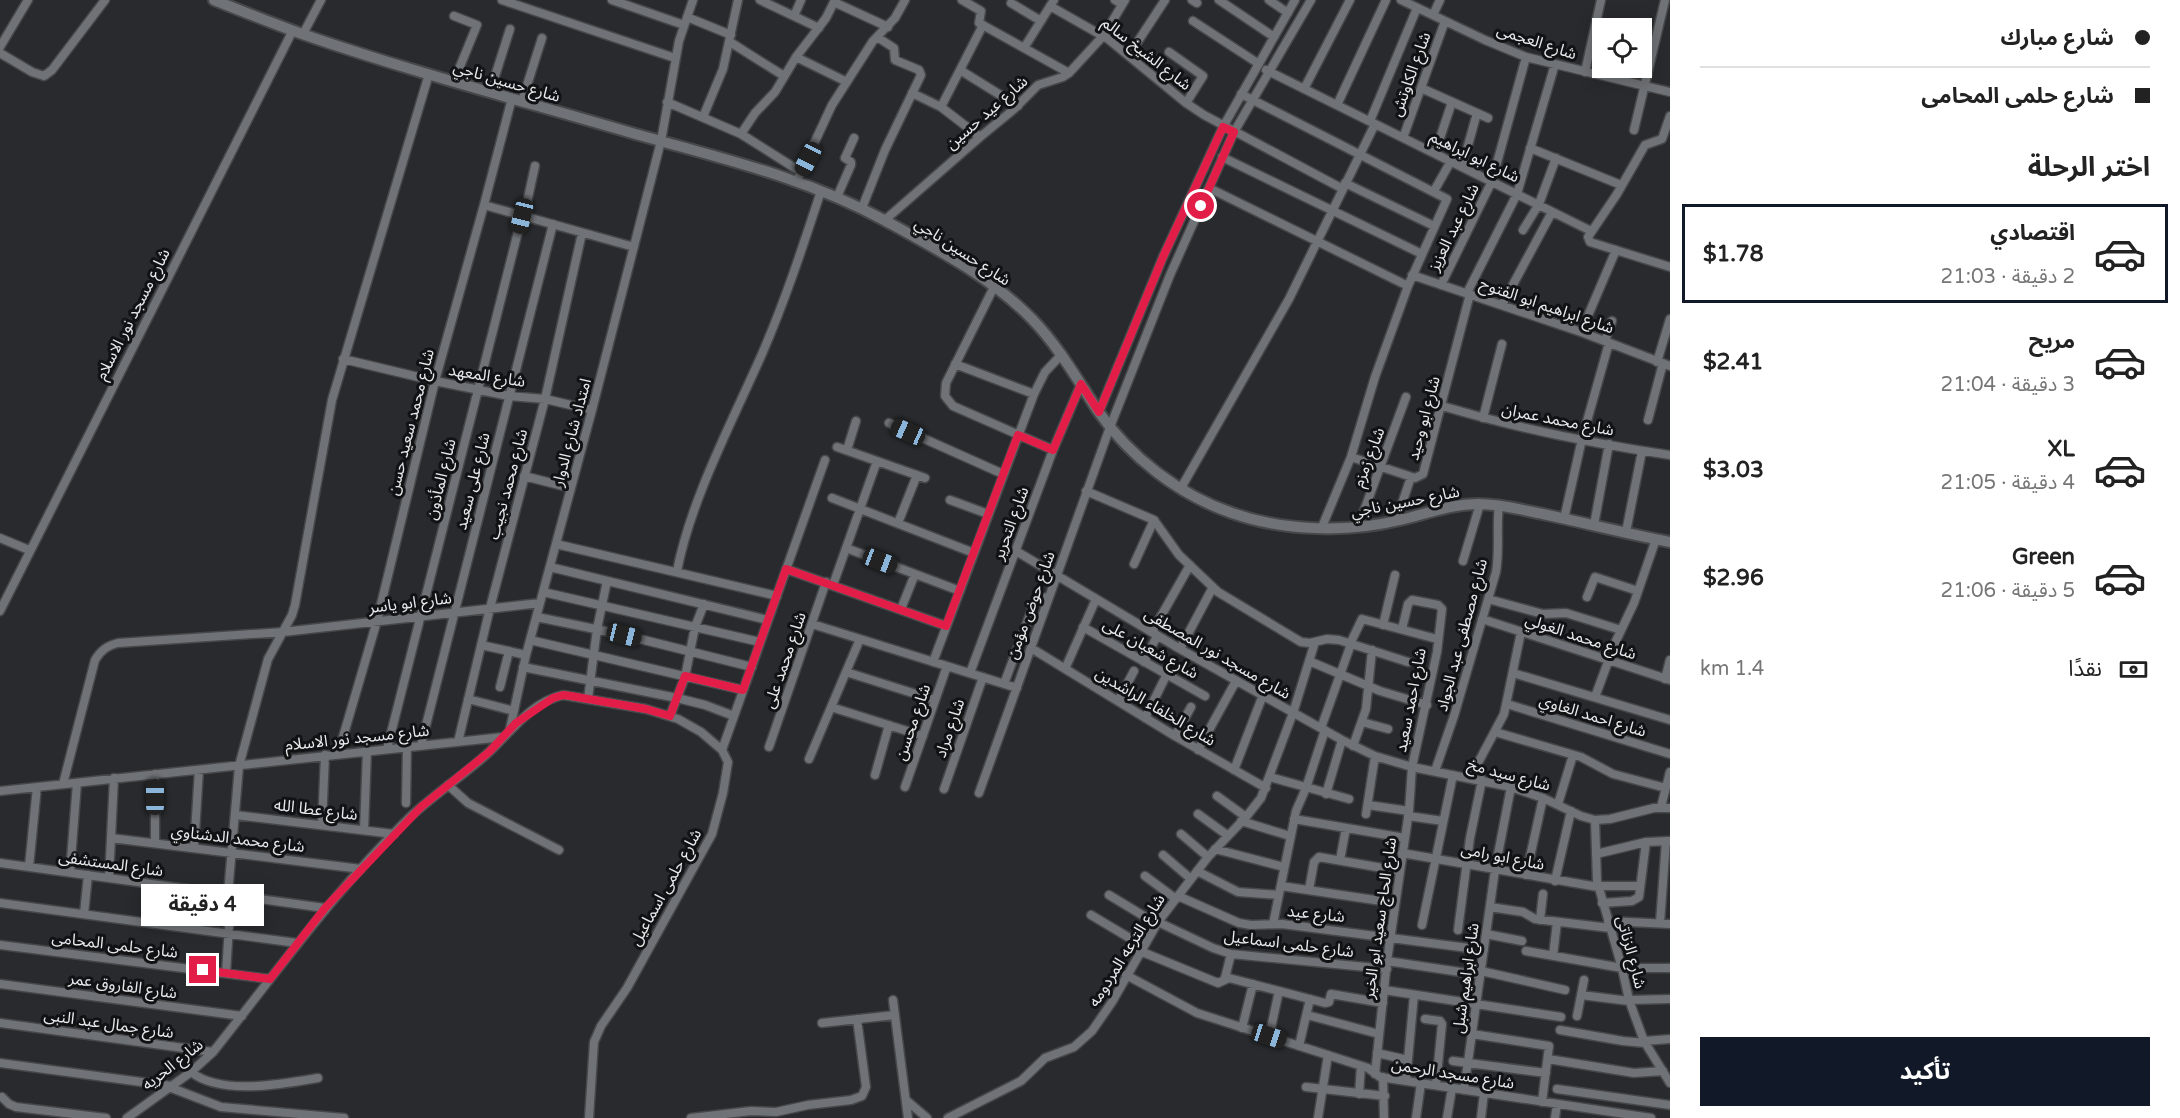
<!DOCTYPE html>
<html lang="ar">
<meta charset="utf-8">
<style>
:root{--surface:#fff;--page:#f6f6f6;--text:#222;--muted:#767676;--line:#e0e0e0;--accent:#111827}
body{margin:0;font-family:"Varela Round","Noto Sans Arabic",sans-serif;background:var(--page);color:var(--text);direction:rtl;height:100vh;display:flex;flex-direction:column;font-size:22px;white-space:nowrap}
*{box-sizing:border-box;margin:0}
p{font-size:20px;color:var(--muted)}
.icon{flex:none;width:33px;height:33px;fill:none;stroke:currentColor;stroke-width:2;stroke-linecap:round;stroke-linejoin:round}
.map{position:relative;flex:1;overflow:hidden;direction:ltr}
.sheet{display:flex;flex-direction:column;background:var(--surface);width:510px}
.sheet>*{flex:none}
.banner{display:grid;align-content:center;height:132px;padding:0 30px;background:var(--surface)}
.buttons{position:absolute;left:1592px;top:18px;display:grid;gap:12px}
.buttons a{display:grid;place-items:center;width:60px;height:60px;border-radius:0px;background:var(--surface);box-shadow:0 3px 15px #0003;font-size:30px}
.end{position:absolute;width:27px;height:27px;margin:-14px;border:8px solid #e11d48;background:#fff;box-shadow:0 0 0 3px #fff}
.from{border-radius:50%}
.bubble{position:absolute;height:42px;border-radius:0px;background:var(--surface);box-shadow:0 3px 15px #0003;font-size:20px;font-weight:700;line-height:42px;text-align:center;direction:rtl}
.car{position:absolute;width:18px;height:36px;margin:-18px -9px;border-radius:8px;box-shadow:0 0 4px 2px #0007;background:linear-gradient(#222 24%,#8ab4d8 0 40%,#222 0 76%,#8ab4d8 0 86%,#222 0)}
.banner b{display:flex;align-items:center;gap:21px;height:57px;font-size:22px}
.banner b+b{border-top:2px solid var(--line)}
.banner i{width:15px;height:15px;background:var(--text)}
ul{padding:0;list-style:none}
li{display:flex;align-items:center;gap:18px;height:99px;margin:0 12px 9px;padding:0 18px;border:3px solid transparent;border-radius:0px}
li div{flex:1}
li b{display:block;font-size:22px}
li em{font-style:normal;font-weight:700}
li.current{border-color:var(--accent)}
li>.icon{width:54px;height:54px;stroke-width:1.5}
h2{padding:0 30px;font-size:27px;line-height:72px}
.pay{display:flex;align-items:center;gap:15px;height:66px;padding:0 30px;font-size:22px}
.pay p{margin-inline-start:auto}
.button{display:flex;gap:12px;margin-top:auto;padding:12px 30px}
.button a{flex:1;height:69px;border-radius:0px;background:var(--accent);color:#fff;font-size:24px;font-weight:700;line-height:69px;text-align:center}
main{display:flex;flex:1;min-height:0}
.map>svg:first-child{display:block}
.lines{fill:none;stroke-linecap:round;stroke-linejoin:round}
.street-casing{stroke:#454749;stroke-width:11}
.secondary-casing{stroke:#454749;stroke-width:14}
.street{stroke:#6f7276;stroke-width:8}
.secondary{stroke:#6f7276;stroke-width:10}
.route{stroke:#e11d48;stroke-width:8}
.labels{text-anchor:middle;stroke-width:6;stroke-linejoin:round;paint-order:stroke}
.street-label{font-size:16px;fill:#e8eaec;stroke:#111214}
</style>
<main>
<section class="sheet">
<div class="banner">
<b><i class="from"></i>شارع مبارك</b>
<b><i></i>شارع حلمى المحامى</b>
</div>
<h2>اختر الرحلة</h2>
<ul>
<li class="current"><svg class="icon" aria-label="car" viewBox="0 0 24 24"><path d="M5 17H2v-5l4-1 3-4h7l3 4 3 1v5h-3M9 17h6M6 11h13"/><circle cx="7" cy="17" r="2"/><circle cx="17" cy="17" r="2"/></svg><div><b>اقتصادي</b><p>2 دقيقة · 21:03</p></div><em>$1.78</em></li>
<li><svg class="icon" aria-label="car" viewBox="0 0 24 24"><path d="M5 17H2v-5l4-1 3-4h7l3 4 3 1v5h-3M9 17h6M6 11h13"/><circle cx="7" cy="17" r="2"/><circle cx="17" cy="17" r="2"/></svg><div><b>مريح</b><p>3 دقيقة · 21:04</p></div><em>$2.41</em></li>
<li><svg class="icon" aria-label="car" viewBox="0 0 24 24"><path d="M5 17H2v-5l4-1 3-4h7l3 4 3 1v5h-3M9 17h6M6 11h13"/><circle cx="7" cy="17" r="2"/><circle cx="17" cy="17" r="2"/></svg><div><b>XL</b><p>4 دقيقة · 21:05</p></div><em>$3.03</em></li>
<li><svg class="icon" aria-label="car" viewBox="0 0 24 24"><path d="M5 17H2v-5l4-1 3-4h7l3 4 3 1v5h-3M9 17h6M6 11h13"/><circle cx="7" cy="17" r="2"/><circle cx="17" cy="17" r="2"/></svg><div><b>Green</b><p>5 دقيقة · 21:06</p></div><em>$2.96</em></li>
</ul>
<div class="pay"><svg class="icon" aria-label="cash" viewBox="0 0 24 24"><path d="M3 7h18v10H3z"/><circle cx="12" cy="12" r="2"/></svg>نقدًا<p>1.4 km</p></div>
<div class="button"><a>تأكيد</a></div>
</section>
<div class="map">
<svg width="1670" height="1118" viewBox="0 0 1670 1118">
<rect width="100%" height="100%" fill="#282a2d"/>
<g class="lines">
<defs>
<path id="street" d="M502,0L675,58
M612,0L684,25
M760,0L819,28
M962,0L981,11L979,23L1069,73
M1115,0L1122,4
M1192,0L1197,3
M1219,0L1274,37
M1269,0L1288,13
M1401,0L1485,40L1526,57L1670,92
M834,2L888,27
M1011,3L1041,21
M1050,6L1108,39L1186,103L1204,115L1343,189
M1433,15L1440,0
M454,16L477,25L454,81
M794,16L801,0
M687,17L731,35
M1193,21L1259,64
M303,34L321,0
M730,42L784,76
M0,47L28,0
M1024,48L1054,0
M1169,52L1203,76L1186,103
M0,53L32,72L44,76L52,70L105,0
M1129,55L1165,0
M796,57L847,82
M960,70L1018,106
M1266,70L1591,231
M1585,72L1601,0
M1421,88L1488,118
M1304,89L1350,0
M490,92L510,29
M912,93L941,107L980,137
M1241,94L1447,199L1408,286L1375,377L1351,457L1322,527
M522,101L542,38
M667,102L741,134L801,172
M1337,105L1386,0
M941,107L983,25
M1670,116L1662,139L1645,145L1617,194L1588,237L1590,242L1670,267
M703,117L723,69L738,0
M1370,121L1417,8
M1634,130L1665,0
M741,134L755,113L775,92L796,57L826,18L835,0
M1403,138L1445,21
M1530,148L1621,185
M1435,153L1452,102
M1222,157L1422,254
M1462,167L1477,113
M797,180L832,105L873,41L895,18L905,0
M1345,183L1434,226
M1209,188L1408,286
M1434,191L1451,161
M837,197L851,165V162L845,158L854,138
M484,205L634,247
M862,208L885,150L921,75L919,70L895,60L894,48L877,37
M524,216L535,166
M885,220L980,137L1013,110L1038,85L1063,77L1069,73L1104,35L1125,0
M1523,230L1539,204L1556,158
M1412,275L1581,332L1670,366
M1441,285L1492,181L1526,57
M994,287L946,383L945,396L953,406L1053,450
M1467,293L1517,194L1555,64
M1502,305L1552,212
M1581,332L1616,250
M1605,341L1612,321
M343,359L435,381L509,396L545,399L592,410
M1657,362L1670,319
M955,364L1034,394
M1442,406C1516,428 1594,444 1670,455
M1099,412L1163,257L1223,127L1295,0
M1483,418L1502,344
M1648,420L1663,363
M889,423L1003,474
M837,447L925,478
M847,450L856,421
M1351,457L1415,478L1423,474L1470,294
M524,476L571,488
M1181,488L1289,299L1375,124
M1086,491L1154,520L1179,555L1218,592L1301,642L1310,643L1327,639L1339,640L1408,662
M832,498L974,553
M950,500L988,514
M1564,519L1582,439L1609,343
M1396,521L1411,477
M898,523L917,475
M1594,525L1609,444
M1358,527L1406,397
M1626,532L1642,451
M0,538L29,550
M556,544L777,596
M846,548L960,591
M1016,551L1180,649L1342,740L1375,756L1412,767L1511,787L1543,798L1581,816L1595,820L1610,819L1654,808H1670
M1463,561L1480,504
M1134,564L1154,520
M550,567L768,620
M786,569L946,626
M677,571C691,499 732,422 762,354C785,301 803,246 821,191
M833,585L877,461
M543,592L760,642
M1587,597L1595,577L1638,591
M1488,599L1543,614L1566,613L1621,630
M901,609L915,574
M0,611L293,30
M537,617L624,635L752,667
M1482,619L1670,680
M812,624L1017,688
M1383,625L1395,575
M1083,627L1205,696
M1152,632L1190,565
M530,640L743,690
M1350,644L1362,619L1437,639
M481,645L526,655
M1031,648L1175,736L1266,788
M1180,649L1213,587
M1309,661L1380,691L1427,705
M933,662L1034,394L1045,372L1062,354
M1144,662L1157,636
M523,667L677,698L705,705L734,716
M1065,669L1096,599
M846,672L935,700
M970,673L1053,450L1081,384
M1513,673L1670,720
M1665,679L1670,660
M1004,684L1034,604L1041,598L1049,597
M500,687L509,651
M1595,697L1615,643L1634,603L1656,539
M468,699L514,711
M588,699L597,629L607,581
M1118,701L1134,671
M1507,704L1670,754
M831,707L923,736
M670,716L685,677L695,627L704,604
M1145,718L1167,674
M1362,722L1388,729
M1321,728L1351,644
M510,729L526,655L592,410L661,141L679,41L693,0
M1495,732L1581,757L1613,774L1666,788
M1175,736L1191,707
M458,742L490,608L545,399L582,233
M421,745L553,224
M1353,746L1366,709L1372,650
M769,747L826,582
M387,749L522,216
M722,750L825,460
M1198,750L1236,681
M338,754L377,621L435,381L484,205L512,98
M809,759L860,639
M1234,770L1263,695
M1435,771L1454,716L1496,572C1500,549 1496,527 1499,505
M875,775L889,725
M1270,777L1349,799
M1470,778L1504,714L1521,632
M63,784L95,660C101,650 107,646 118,643L283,632L540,603
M448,785L468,803L559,850
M905,787L947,666
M944,789L983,677
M0,791L503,737
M979,793L1110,427L1170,275L1234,132L1311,0
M1326,794L1342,740
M1217,796L1246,817
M406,803L407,747
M1558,804L1573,755
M1368,805L1409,811
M1661,807L1670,772
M1198,814L1227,835
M1366,814L1375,756
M235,815L394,834
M1408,816L1443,821
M1294,819L1405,838
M1595,820L1597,881L1622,968L1629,1000L1644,1041L1670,1083
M1241,821L1290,836
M322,825L325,755
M364,830L367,751
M1181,834L1208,857
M111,838L361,869
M155,843V774
M194,848L199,770
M1215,849L1284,867
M1402,853L1598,887
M1596,854L1646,842L1669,841
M1163,855L1191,879
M1340,860L1346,828
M0,863L325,908
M29,867L37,787
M1197,871L1238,892L1279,895
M70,872L77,783
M1526,875L1543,798
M1145,876L1176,899
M109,878L114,778
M1555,881L1571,811
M1281,886L1395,903
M1598,886H1640
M1309,890L1314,862L1319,857L1400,871
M228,894L239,766L268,659L292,615L295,605L332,400L429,74
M1109,895L1157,924
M1178,896L1239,923L1251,925L1282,924L1484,950
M0,903L297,943
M1602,903L1632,901L1639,897L1646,842
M1490,907L1523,912L1535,919L1610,928
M84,914L88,875
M1091,915L1143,946
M1540,920L1543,894
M1608,921L1670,924
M1158,922L1213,948L1231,954L1387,969
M1660,923L1666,841
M1273,924L1296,811L1306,788L1325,730
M1422,925L1453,775
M1458,930L1470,838L1482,780
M1486,934L1522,941
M0,945L270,979
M1140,951L1218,983L1229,978L1325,1003L1329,1002L1331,994L1383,1003
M1526,951L1622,968H1670
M1553,956L1557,922
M1387,961L1480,975
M1481,971L1565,990
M226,973L231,895
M1126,975L1197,1013L1368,1068L1380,1077L1651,1118
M1225,978L1231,954
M0,984L242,1016
M1384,990L1561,1017
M1581,995L1629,1001
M893,1000L908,1118
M1629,1000L1670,999
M1307,1015L1379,1034
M1577,1016L1584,980
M1425,1019L1440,1021L1442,1024L1436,1085
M0,1023L213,1052
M822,1023L895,1015
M1242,1028L1253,984
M1560,1030L1623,1041L1645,1043
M1472,1034L1549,1046L1542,1102
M1269,1037L1279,991
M1644,1041L1670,1039
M1299,1046L1310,999
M1377,1053L1408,1060
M1548,1059L1634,1073L1663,1071
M1453,1061L1546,1073
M0,1063L171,1086
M191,1072C221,1096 283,1084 318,1078
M1375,1074L1387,961L1409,811L1412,767L1437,652L1442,609L1438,605L1412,600L1408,604L1402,629
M1383,1077L1384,1118
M1406,1081L1414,995
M169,1087L221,1107L344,1118
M1306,1087L1385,1096
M1557,1089L1670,1105
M1464,1090L1495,870L1511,787
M1359,1094L1361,1066
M2,1097L9,1104L16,1107L106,1118
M906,1100L927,1118
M127,1118L191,1072L213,1052C276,973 335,890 408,819C433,795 463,776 488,753C511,732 531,702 563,695L646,709L678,719L701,732L722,750L728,762L723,793L712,834L627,988L601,1026L594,1042L589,1118
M691,1118L751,1111L776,1112L808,1105L851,1100L862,1096L866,1087L857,1019
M948,1118L1021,1081L1045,1058L1074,1047L1092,1031L1112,1002L1158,922L1208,857L1246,817L1261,798L1293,713L1315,642
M1318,1118L1328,1055
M1416,1118L1421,1083
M1447,1118L1452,1088
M1481,1118L1484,1093
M1555,1118L1557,1104"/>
<path id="secondary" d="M214,0C244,12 274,24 305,35C412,72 523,101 632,133C719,158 802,176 884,220C935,248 991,277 1032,319C1059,347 1077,379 1098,411C1130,457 1179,495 1232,513C1283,531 1347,533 1400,520C1426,514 1451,504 1479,504C1501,504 1522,510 1543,514C1585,523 1628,534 1670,542"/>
</defs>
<!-- street casing -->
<use href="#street" class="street-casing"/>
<!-- secondary casing -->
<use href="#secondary" class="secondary-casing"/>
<!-- street -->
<use href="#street" class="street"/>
<!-- secondary -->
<use href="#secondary" class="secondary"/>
</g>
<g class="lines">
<!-- route -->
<path class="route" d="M203,970L270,979L325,908L421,807L489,752L516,723L553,698L563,695L571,696L646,709L670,716L685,676L743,690L786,569L946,626L1018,435L1053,450L1081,384L1099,412L1163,257L1223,127L1234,132L1201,206"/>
</g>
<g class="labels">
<!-- street labels -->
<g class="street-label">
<text transform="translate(1537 41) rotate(18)" y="6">شارع العجمى</text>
<text transform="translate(1147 53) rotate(38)" y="6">شارع الشيخ سالم</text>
<text transform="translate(1410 74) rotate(-70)" y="6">شارع الكاوتش</text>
<text transform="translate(507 81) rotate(16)" y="6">شارع حسين ناجي</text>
<text transform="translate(986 112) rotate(-41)" y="6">شارع عيد حسين</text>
<text transform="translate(1475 156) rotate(26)" y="6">شارع ابو ابراهيم</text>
<text transform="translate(1453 227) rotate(-64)" y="6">شارع عبد العزيز</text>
<text transform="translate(963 251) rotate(33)" y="6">شارع حسين ناجي</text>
<text transform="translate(1547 305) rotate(19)" y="6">شارع ابراهيم ابو الفتوح</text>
<text transform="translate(132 314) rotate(-63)" y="6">شارع مسجد نور الاسلام</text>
<text transform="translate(487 375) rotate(9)" y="6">شارع المعهد</text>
<text transform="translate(1423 418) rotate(-75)" y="6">شارع ابو وحيد</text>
<text transform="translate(1558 419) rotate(11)" y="6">شارع محمد عمران</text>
<text transform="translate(410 422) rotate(-76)" y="6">شارع محمد سعيد حسن</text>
<text transform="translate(571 432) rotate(-75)" y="6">امتداد شارع الدوار</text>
<text transform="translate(1368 457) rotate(-69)" y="6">شارع زمزم</text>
<text transform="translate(440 479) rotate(-76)" y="6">شارع المأذون</text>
<text transform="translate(472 481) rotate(-76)" y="6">شارع على سعيد</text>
<text transform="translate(507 484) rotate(-75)" y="6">شارع محمد نجيب</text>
<text transform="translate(1405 501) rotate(-11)" y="6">شارع حسين ناجي</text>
<text transform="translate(1010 523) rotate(-70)" y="6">شارع التحرير</text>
<text transform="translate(410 602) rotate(-7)" y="6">شارع ابو ياسر</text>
<text transform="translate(1030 605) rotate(-70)" y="6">شارع حوض مؤمن</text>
<text transform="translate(1461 635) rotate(-75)" y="6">شارع مصطفى عبد الجواد</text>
<text transform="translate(1581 636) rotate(18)" y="6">شارع محمد الغولي</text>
<text transform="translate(1151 648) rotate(29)" y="6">شارع شعبان على</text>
<text transform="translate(1218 653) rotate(30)" y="6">شارع مسجد نور المصطفى</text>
<text transform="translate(784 660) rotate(-71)" y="6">شارع محمد على</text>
<text transform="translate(1410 700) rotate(-79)" y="6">شارع احمد سعيد</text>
<text transform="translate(1156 706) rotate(31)" y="6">شارع الخلفاء الراشدين</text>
<text transform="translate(1593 715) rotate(17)" y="6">شارع احمد الغاوي</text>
<text transform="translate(912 722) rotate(-71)" y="6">شارع محسن</text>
<text transform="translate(949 728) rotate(-71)" y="6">شارع مراد</text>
<text transform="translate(357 737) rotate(-6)" y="6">شارع مسجد نور الاسلام</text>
<text transform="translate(1509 774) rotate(15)" y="6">شارع سيد مخ</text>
<text transform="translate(316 809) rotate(7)" y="6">شارع عطا الله</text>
<text transform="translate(238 838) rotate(7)" y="6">شارع محمد الدشناوي</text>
<text transform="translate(1503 856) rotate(11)" y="6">شارع ابو رامى</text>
<text transform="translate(111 863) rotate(8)" y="6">شارع المستشفى</text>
<text transform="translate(665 887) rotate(-61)" y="6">شارع حلمى اسماعيل</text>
<text transform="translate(1316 913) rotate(6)" y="6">شارع عيد</text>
<text transform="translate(1379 918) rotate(-82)" y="6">شارع الحاج سعيد ابو الخير</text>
<text transform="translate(1289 943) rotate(7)" y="6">شارع حلمى اسماعيل</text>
<text transform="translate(115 944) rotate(7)" y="6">شارع حلمى المحامى</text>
<text transform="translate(1126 950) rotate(-58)" y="6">شارع الترعه المردومه</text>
<text transform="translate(1632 952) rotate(75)" y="6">شارع الزناتى</text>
<text transform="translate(1465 978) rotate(-82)" y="6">شارع ابراهيم شبل</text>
<text transform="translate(123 985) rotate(8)" y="6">شارع الفاروق عمر</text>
<text transform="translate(109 1023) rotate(8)" y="6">شارع جمال عبد النبى</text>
<text transform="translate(172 1064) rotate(-38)" y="6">شارع الحريه</text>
<text transform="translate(1453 1073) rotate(9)" y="6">شارع مسجد الرحمن</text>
</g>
</g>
</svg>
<div class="buttons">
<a><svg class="icon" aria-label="locate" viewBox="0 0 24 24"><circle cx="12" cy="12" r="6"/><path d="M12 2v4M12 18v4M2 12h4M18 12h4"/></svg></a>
</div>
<i class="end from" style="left:1201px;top:206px"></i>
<i class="end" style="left:203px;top:970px"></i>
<div class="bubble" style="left:141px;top:884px;width:123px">4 دقيقة</div>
<i class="car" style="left:808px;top:159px;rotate:207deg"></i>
<i class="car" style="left:522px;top:216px;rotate:194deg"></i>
<i class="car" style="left:908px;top:432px;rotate:294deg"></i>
<i class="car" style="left:880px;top:561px;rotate:111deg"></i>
<i class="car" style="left:624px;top:635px;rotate:104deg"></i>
<i class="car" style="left:155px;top:797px;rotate:0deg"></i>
<i class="car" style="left:1269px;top:1036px;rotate:108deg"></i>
</div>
</main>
